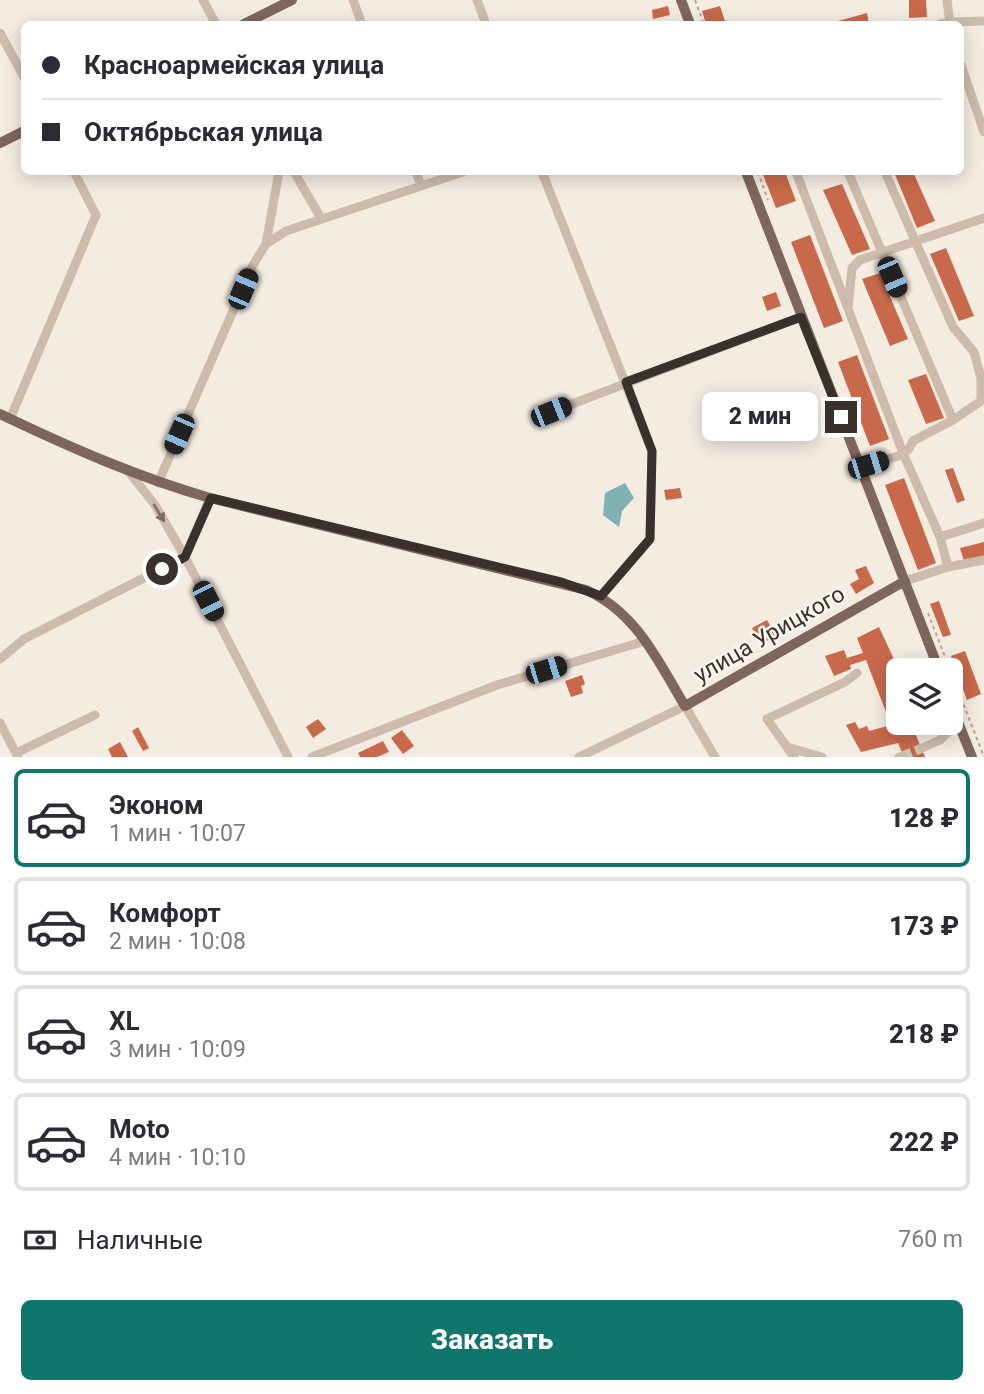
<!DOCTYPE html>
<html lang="ru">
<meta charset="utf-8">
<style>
:root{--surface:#fff;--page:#f7f7f7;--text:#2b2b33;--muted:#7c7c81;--line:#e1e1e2;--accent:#0f766e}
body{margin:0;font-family:Roboto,sans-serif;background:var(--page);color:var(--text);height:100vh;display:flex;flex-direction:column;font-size:26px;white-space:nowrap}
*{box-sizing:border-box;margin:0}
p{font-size:23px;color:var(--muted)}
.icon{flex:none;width:38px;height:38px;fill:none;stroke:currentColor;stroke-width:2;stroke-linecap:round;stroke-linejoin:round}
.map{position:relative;height:757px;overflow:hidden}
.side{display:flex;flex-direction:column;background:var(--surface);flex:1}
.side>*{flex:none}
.top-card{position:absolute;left:21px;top:21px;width:943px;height:154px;border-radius:10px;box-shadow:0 4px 18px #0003;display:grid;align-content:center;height:154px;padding:0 21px;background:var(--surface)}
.fabs{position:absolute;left:886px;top:658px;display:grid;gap:14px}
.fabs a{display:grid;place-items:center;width:77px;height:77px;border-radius:10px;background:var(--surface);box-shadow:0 4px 18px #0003;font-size:35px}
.end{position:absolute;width:32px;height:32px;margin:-16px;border:9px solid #3b302b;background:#fff;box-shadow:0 0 0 4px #fff}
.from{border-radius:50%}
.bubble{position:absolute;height:49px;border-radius:10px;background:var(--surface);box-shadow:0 4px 18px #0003;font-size:23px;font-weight:800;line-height:49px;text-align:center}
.car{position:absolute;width:21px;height:42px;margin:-21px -10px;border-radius:9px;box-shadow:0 0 5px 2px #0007;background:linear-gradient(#222 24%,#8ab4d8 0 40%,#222 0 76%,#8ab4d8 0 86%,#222 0)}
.top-card b{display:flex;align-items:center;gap:24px;height:66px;font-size:26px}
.top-card b+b{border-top:2px solid var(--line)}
.top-card i{width:18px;height:18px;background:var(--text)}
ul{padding:12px 0 0;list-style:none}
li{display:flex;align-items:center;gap:21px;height:98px;margin:0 14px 10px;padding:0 7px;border:4px solid var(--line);border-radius:10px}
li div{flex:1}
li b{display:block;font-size:26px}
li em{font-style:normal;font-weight:800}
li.current{border-color:var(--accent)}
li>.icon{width:63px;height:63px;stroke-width:1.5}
.pay{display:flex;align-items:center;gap:18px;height:77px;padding:0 21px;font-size:26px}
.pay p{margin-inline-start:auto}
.primary-button{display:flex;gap:14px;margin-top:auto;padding:14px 21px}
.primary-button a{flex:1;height:80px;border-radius:10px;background:var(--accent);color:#fff;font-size:28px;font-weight:800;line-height:80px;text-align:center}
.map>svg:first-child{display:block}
.water{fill:#7fb0b2}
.building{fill:#c8694b}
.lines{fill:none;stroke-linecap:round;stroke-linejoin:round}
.minor-tunnel{stroke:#cfc6bd;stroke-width:9;stroke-dasharray:9 4.5;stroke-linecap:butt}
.path{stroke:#b9a596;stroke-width:2;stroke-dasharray:3.5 3.5;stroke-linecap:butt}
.minor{stroke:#cdbbac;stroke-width:9}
.major{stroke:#7d675c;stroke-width:10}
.oneway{fill:#7d6f65}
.route{stroke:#3b302b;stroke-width:9}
.labels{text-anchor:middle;stroke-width:5;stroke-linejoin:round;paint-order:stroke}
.street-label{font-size:23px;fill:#3b302b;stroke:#fbf5ee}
</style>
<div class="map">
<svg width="984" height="757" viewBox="0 0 984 757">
<rect width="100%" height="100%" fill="#f4ebe1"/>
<!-- water -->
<path class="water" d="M625,483L634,498L622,511L619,527L603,515L605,493Z"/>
<!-- building -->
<path class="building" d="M909,0H926L927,17L909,18Z
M668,6L670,15L653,19L652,10Z
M720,6L726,24H706L702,11Z
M867,13L869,24H827Z
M762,172H785L796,201L776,208Z
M894,172H913L935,221L917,228Z
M842,184L870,249L852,255L823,190Z
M810,235L843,321L824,328L791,242Z
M946,248L974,316L959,321L930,254Z
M880,273L908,339L890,346L862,279Z
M776,292L781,306L767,311L762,297Z
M857,355L889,439L870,446L838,362Z
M926,374L944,418L926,424L908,380Z
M953,468L965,500L957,503L945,470Z
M904,478L936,563L918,570L885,485Z
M680,488L682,498L666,500L664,490Z
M984,542V556L964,561L960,548Z
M866,566L874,583L856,594L850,584L859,579L855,570Z
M939,601L951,635L943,637L930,604Z
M767,620L776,636L761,644L752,628Z
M879,627L899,670L892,674L898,689V723H911L925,757H904L898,743L861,752L846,725L855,722L859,729L867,726L869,731L891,725L866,660L850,665L851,669L834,676L825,656L844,650L847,658L863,653L857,638Z
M965,651L981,694L967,700L951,656Z
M582,675L585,684L581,686L583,693L571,697L565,681Z
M318,719L326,729L313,738L306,727Z
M138,727L149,748L143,751L132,731Z
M402,730L414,746L403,754L391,738Z
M383,741L389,752L377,757H360L358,753Z
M120,742L128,757H112L108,749Z"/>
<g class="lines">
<!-- minor-tunnel -->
<path class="minor-tunnel" d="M903,756L922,748"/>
<!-- path -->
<path class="path" d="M695,0L704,24
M758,172L768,200
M928,613L984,757"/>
<!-- minor -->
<path class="minor" d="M203,0L216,24
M353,0L362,24
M477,0L486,24
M947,0L950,24
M939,24L950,22L984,21
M0,33L24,77
M961,65L984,132
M294,172L321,218
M416,172L421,185
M542,172L652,451L650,539L601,596
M796,172L903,453L940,537L948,567
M848,172L953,420
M266,244L286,231L463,172
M848,308L852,268L860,260L984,218
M551,412L801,317
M10,419L96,215L74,172
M862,467L898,456L908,450L913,441L953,420L981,401V378L974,352L953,327L885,172
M129,472L155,505L185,557L288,757
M158,483L253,265L266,244L279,172
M940,537L984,523
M905,581L948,567L984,560
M0,659L24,639L185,557L210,498
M0,723L18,757
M787,747L822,757
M922,748L940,740L951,729L959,725
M16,753L95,715
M312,757L497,685L645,641
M579,757L685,706L715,757
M794,757L767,719L845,682L857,673
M899,757L903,756"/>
<!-- major -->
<path class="major" d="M681,0L690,24
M244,24L292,0
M0,143L24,131
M746,172L939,670
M0,414C69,447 137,477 210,498L586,590C636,612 658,661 685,706L905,581
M950,702L972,757"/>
</g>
<!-- one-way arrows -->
<defs><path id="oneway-solid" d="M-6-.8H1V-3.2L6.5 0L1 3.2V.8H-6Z" transform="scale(1.75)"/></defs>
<use class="oneway" href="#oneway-solid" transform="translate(159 513) rotate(59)"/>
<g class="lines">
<!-- route -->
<path class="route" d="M162,569L185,557L211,498L561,582L601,596L650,539L652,451L626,382L801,317L841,417"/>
</g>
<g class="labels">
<!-- street labels -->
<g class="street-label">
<text transform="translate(769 634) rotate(-30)" y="8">улица Урицкого</text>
</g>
</g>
</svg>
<div class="fabs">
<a><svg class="icon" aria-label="layers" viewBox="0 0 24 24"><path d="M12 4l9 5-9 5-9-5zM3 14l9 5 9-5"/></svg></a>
</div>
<i class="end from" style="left:162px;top:569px"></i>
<i class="end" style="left:841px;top:417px"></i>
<div class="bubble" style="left:702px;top:392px;width:116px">2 мин</div>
<i class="car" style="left:892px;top:277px;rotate:157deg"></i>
<i class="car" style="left:243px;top:289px;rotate:23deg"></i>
<i class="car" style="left:551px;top:412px;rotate:68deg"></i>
<i class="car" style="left:179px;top:434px;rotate:204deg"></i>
<i class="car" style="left:868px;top:465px;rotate:73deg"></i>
<i class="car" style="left:208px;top:601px;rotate:153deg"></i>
<i class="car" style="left:546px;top:670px;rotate:73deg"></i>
<div class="top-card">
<b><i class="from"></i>Красноармейская улица</b>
<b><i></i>Октябрьская улица</b>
</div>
</div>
<section class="side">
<ul>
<li class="current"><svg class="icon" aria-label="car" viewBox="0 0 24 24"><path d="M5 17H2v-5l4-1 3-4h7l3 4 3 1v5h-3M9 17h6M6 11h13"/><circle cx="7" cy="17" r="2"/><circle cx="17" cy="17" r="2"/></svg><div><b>Эконом</b><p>1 мин · 10:07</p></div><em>128 ₽</em></li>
<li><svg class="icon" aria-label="car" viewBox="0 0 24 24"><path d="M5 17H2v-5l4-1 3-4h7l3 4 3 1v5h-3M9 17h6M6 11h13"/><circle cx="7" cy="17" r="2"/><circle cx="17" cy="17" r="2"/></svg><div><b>Комфорт</b><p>2 мин · 10:08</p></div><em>173 ₽</em></li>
<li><svg class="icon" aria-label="car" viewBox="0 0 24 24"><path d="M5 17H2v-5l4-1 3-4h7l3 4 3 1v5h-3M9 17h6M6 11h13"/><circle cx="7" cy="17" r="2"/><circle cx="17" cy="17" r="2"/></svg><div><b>XL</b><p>3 мин · 10:09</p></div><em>218 ₽</em></li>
<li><svg class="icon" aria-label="car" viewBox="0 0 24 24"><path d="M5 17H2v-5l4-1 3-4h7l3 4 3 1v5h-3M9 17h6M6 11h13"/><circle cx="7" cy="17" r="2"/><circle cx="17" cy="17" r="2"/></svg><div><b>Moto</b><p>4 мин · 10:10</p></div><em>222 ₽</em></li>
</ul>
<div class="pay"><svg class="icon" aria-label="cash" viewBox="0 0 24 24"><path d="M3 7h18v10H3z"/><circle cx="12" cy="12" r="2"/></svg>Наличные<p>760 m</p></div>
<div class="primary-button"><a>Заказать</a></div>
</section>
